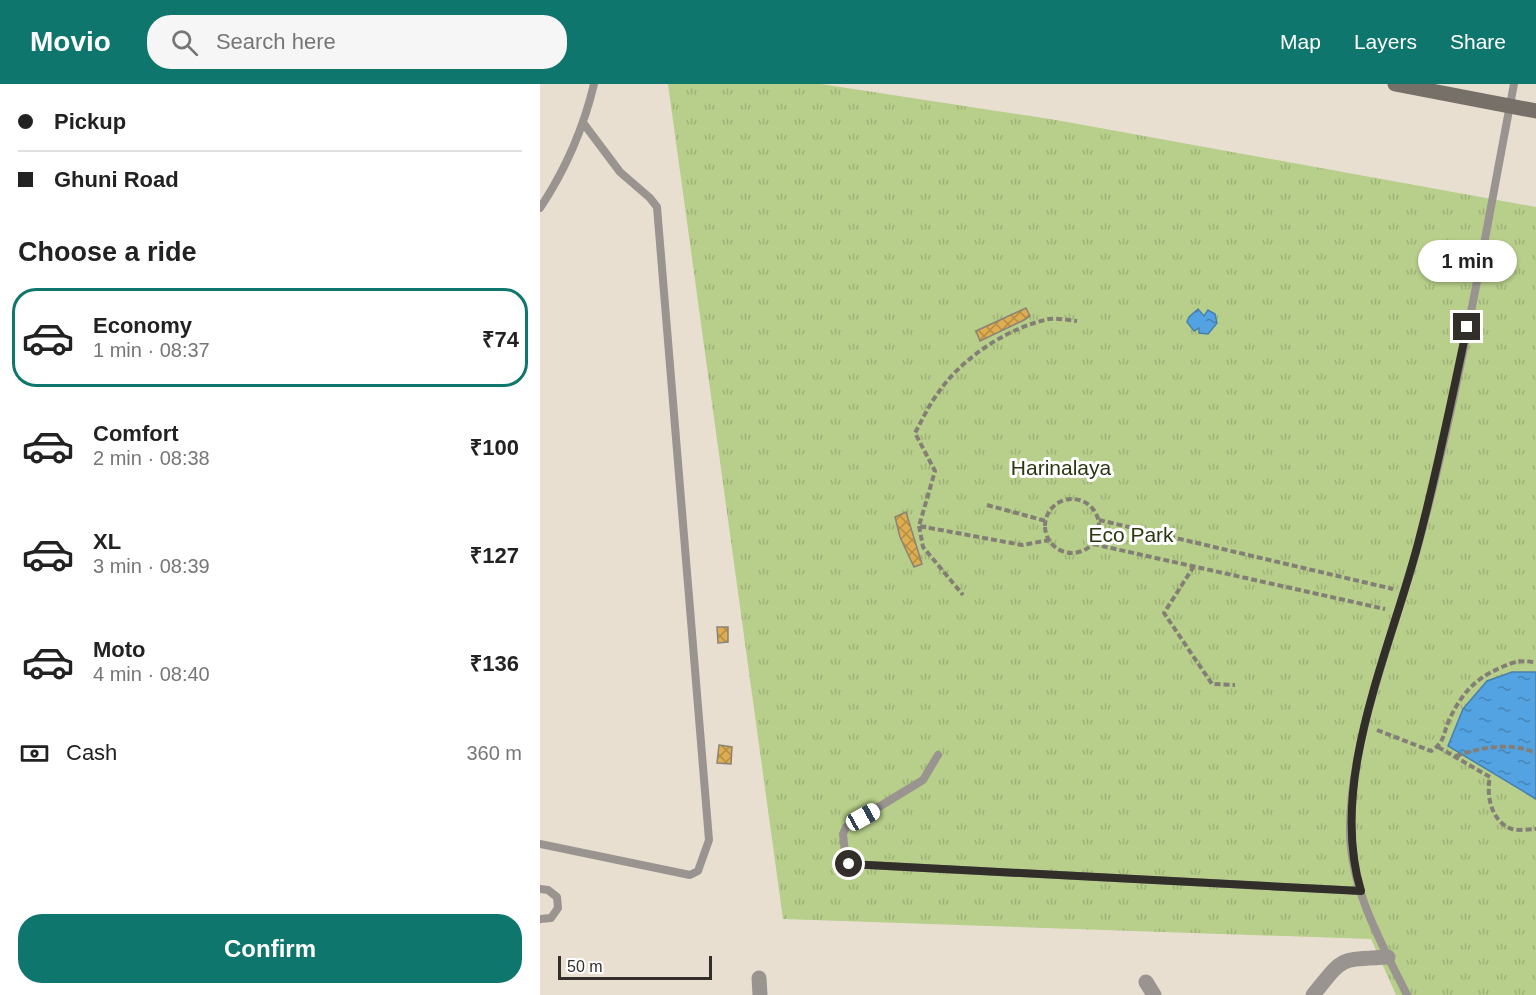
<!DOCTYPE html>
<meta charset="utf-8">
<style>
:root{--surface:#fff;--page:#f6f6f6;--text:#222;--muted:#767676;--line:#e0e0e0;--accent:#0f766e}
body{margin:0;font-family:Helvetica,sans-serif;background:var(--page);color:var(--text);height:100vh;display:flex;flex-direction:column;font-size:22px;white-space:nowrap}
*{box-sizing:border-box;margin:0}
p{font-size:20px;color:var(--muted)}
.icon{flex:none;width:33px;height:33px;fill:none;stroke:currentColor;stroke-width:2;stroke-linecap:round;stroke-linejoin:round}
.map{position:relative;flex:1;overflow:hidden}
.details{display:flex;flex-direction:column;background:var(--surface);width:540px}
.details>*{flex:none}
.guide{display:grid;align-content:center;height:132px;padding:0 18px;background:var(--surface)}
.scale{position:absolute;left:18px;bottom:15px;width:154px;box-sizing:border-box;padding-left:6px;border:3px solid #322f2a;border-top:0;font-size:16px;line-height:21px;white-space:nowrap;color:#322f2a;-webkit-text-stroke:4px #fff;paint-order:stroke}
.end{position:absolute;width:27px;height:27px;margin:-14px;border:8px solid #322f2a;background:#fff;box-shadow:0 0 0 3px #fff}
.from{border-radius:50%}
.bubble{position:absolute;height:42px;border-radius:21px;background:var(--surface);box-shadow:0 2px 4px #0004;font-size:20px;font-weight:700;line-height:42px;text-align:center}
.car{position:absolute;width:18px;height:36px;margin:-18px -9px;border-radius:8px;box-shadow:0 0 4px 2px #0007;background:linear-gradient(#fff 24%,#345 0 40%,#fff 0 76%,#345 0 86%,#fff 0)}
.guide b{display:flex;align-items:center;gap:21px;height:57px;font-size:22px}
.guide b+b{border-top:2px solid var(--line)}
.guide i{width:15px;height:15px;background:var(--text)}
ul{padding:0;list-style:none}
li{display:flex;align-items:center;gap:18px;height:99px;margin:0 12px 9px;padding:0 6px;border:3px solid transparent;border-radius:24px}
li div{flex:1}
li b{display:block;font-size:22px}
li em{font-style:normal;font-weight:700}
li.active{border-color:var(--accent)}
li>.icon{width:54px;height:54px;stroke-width:1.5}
h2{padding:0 18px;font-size:27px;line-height:72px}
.pay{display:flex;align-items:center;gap:15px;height:66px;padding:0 18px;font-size:22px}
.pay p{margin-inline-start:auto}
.button{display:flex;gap:12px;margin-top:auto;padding:12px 18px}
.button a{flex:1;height:69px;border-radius:24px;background:var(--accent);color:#fff;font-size:24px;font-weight:700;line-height:69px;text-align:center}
header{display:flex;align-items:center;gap:36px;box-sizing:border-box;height:84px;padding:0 30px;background:var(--accent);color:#fff}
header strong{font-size:28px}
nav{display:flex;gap:33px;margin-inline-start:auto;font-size:21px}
.search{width:420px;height:54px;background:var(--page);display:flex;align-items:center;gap:15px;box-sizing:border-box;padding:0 21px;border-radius:24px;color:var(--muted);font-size:22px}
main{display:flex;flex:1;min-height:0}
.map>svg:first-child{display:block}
.park{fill:url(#park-tufts)}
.water{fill:url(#water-ripples);stroke:#4980ab;stroke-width:1.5}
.building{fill:url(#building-cross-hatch);stroke:#8b8376;stroke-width:1.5}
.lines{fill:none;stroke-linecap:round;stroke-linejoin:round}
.path{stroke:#847f76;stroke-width:4;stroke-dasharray:6 3;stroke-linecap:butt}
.lane{stroke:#99948f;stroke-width:8}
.street{stroke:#99948f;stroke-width:15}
.secondary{stroke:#777068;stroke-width:15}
.route{stroke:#322f2a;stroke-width:8}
.labels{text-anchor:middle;stroke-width:6;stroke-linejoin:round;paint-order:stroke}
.park-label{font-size:21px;fill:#2b3711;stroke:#fff}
</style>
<header>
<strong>Movio</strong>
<div class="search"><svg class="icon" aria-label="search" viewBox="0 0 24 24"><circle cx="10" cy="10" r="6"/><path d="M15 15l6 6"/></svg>Search here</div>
<nav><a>Map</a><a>Layers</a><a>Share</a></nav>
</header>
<main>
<section class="details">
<div class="guide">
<b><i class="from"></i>Pickup</b>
<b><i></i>Ghuni Road</b>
</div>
<h2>Choose a ride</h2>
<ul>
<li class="active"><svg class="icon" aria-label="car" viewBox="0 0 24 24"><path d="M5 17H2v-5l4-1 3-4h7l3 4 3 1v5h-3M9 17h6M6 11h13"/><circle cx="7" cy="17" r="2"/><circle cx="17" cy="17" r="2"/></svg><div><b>Economy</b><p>1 min · 08:37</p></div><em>₹74</em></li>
<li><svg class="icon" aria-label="car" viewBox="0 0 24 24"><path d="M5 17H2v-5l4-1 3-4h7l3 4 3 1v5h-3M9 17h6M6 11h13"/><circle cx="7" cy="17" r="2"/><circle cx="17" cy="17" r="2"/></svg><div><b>Comfort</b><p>2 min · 08:38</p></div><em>₹100</em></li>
<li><svg class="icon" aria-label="car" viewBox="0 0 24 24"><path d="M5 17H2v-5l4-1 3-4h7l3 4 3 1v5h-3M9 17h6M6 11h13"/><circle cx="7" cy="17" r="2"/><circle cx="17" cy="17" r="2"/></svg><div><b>XL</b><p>3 min · 08:39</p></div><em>₹127</em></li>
<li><svg class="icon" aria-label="car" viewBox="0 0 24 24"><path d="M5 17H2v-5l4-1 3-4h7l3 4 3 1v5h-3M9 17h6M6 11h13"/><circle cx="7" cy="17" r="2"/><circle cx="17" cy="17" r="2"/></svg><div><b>Moto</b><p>4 min · 08:40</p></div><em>₹136</em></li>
</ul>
<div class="pay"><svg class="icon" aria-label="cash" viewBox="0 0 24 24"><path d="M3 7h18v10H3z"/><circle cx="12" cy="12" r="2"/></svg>Cash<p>360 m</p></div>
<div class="button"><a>Confirm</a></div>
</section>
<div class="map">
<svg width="996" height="911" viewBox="0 0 996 911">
<defs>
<pattern id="park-tufts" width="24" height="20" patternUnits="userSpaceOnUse" patternTransform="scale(1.5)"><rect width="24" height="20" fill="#b7cf8a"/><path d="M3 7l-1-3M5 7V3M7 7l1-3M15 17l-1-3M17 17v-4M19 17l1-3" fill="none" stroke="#9eb277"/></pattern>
<pattern id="water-ripples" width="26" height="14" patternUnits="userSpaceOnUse" patternTransform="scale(1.5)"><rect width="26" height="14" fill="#53a2e2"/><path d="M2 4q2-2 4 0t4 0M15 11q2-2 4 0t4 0" fill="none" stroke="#4584b7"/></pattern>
<pattern id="building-cross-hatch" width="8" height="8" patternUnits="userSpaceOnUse" patternTransform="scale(1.5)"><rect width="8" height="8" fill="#dead51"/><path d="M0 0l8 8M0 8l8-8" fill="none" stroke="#b58d43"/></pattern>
</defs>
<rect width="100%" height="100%" fill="#e8dfd1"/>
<!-- park -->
<path class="park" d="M128,0H281L516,36L996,123V911H856L831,855L243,835Z"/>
<!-- water -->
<path class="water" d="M658,225L664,232L668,226L675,230L677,239L668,250L659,249V244L654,247L647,238L649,233Z
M972,588H996V715L908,662L923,625L947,597Z"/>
<!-- building -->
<path class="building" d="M486,224L490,232L484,236L440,257L436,247Z
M366,428L382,480L374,483L360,453L355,433Z
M177,543H188V558L178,559Z
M179,661L192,663L191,680L177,679Z"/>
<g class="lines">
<!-- path -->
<path class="path" d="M505 442a27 27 0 1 1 54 0a27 27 0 1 1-54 0Z
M447,421L506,437
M559,436L853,505
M379,442L383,463L423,511
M510,456L482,461L379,442L395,387L375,349C382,336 389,321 398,309C422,274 467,244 509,235C517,234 528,236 537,237
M553,460L845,525
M654,482L624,529L672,600L695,601
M837,646L891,667C905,658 903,650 909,636C921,611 934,595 960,584C972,578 982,575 996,579
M898,663L950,693C946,711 951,738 972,745C979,747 989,745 996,745
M916,672C941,663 971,658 996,669"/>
<!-- lane -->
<path class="lane" d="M0,124C26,85 43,46 54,0
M398,671L383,696L306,743L303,750L306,778L309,780L821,807
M0,760L150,791L158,787L169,756L117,123L110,114L80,88L44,40
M0,805L8,806L17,813L18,824L11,834L0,835
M867,911C841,858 809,803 810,743C811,649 856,545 880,454C920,305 945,151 974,0"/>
<!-- street -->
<path class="street" d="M219,894L220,911
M606,898L614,911
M773,911C805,872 797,876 848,873"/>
<!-- secondary -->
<path class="secondary" d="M855,0L996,27"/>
</g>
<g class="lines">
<!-- route -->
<path class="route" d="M309,780L821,807C787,695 853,561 880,452C898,383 912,313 927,243"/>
</g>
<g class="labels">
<!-- park labels -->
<g class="park-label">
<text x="521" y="391">Harinalaya</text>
<text x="591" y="458">Eco Park</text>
</g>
</g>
</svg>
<div class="scale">50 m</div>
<i class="end from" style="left:309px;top:780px"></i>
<i class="end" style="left:927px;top:243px"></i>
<div class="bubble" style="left:878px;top:156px;width:99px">1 min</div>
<i class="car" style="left:323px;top:733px;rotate:61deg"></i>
</div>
</main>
